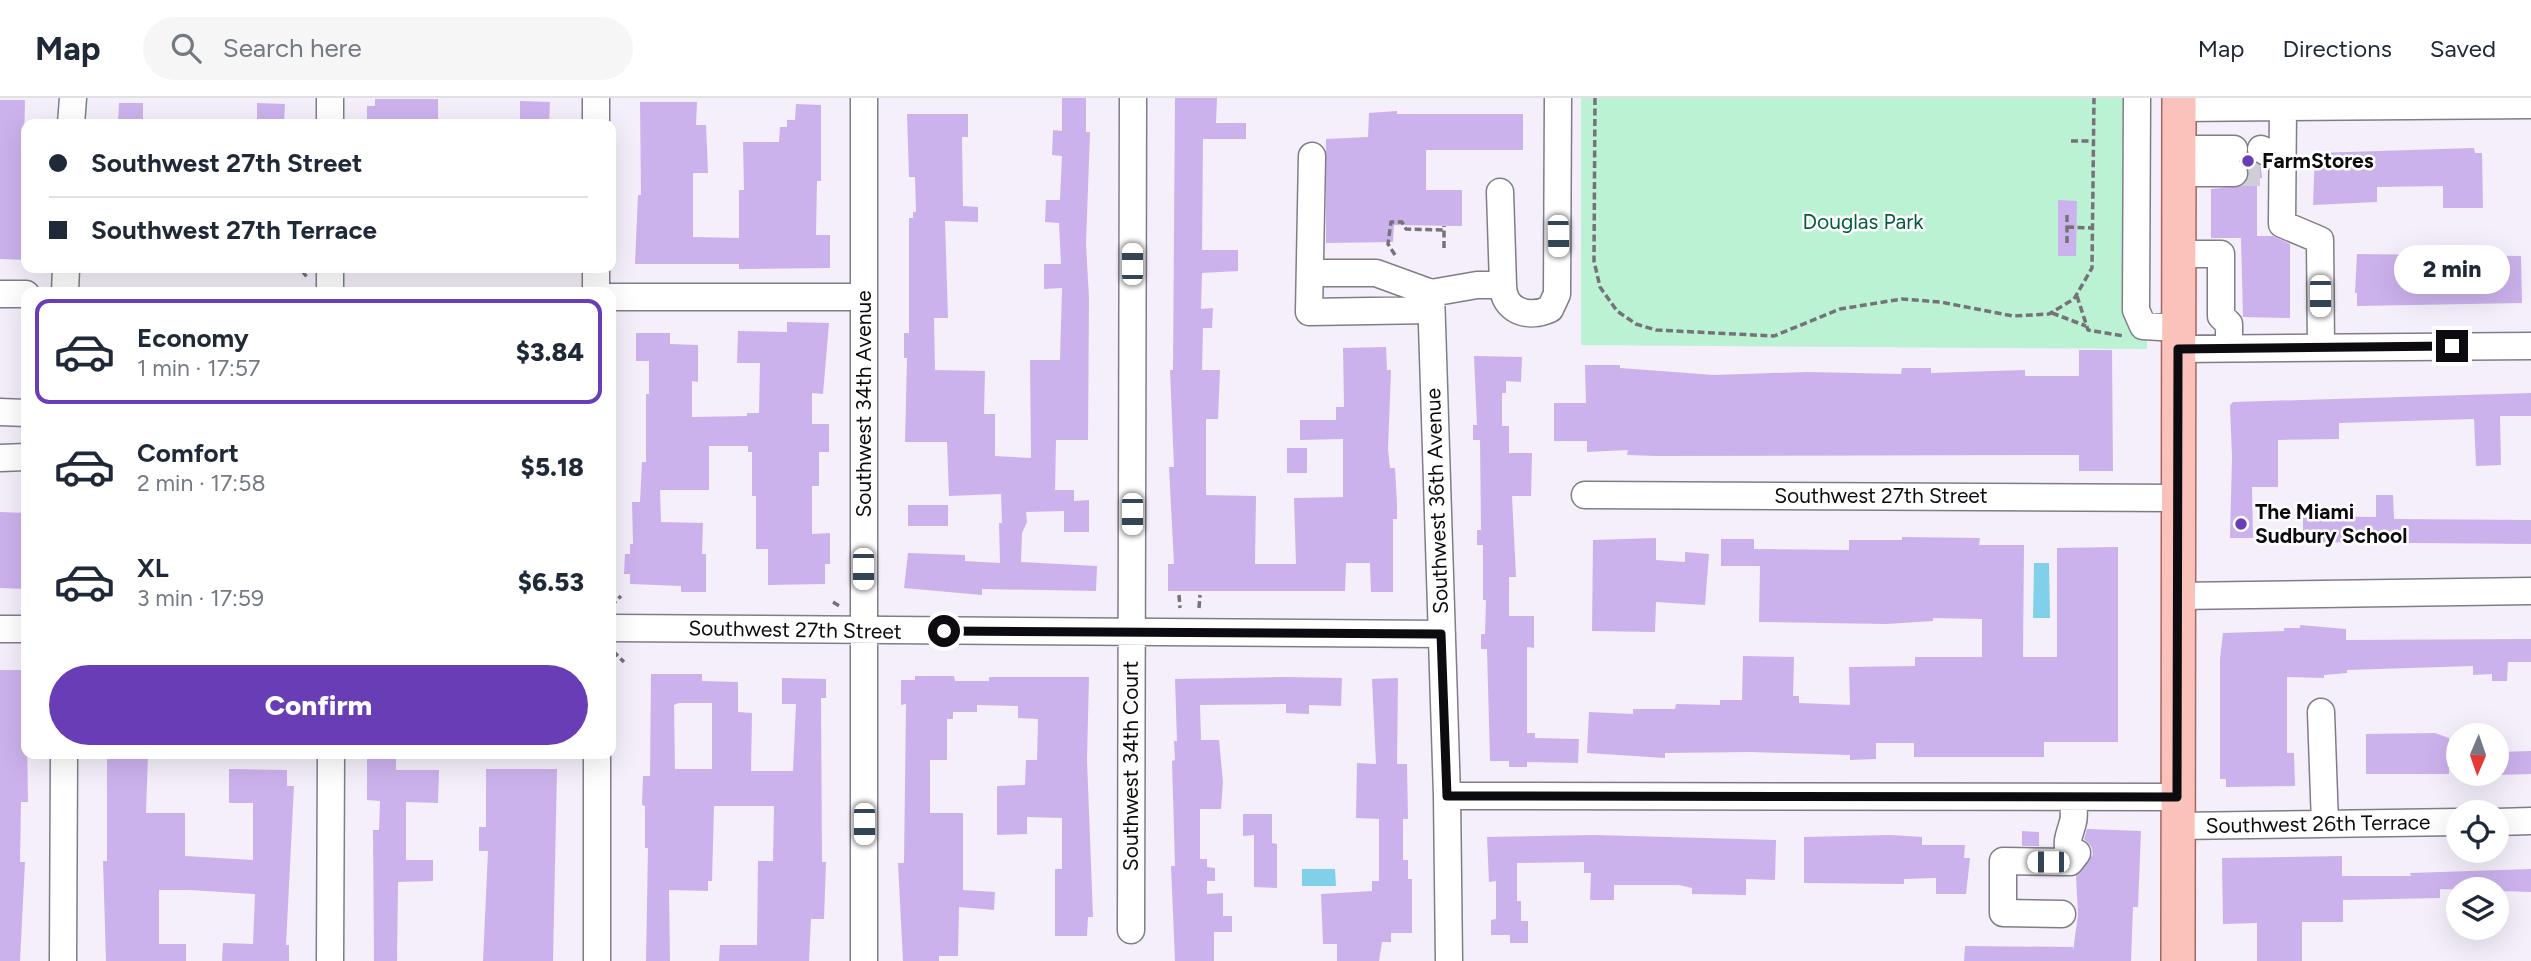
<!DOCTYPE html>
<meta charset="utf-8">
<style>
:root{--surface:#fff;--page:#f6f6f7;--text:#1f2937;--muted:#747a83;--line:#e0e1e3;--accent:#683db5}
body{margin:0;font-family:Figtree,sans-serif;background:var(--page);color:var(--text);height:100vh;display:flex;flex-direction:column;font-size:26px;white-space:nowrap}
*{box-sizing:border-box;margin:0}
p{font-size:23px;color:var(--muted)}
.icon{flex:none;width:38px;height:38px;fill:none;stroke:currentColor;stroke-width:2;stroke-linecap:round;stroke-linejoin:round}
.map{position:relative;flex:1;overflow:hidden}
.panel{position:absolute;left:21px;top:189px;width:595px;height:472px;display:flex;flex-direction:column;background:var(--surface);border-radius:14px;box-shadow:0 7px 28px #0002}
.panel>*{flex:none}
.banner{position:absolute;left:21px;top:21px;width:595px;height:154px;border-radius:14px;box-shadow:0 7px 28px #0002;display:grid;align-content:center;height:154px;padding:0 28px;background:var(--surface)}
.needle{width:46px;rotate:182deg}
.buttons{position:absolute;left:2446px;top:625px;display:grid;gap:14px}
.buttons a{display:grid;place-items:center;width:63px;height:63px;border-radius:50%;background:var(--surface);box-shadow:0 7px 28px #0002;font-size:35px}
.end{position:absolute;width:32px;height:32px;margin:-16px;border:9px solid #0d0b0f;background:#fff;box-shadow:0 0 0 4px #fff}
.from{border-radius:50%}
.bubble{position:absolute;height:49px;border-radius:24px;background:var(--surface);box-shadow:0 7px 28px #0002;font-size:23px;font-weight:800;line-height:49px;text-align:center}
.car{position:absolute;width:21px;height:42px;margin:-21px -10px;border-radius:9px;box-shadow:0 0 5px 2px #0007;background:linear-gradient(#fff 24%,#345 0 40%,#fff 0 76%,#345 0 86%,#fff 0)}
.banner b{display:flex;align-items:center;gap:24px;height:66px;font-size:26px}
.banner b+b{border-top:2px solid var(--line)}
.banner i{width:18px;height:18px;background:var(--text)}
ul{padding:12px 0 0;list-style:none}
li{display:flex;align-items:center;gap:21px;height:105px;margin:0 14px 10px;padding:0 14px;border:4px solid transparent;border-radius:14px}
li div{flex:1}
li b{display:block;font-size:26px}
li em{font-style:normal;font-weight:800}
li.selected{border-color:var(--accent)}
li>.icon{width:63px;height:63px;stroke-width:1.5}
.button{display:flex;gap:14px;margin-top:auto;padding:14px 28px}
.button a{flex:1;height:80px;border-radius:42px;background:var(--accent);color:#fff;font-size:28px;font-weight:800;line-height:80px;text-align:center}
header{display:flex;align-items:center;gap:42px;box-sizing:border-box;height:98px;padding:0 35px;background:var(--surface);border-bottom:2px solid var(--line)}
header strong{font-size:33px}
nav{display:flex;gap:38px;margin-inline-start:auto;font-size:24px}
.search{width:490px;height:63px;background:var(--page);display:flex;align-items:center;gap:18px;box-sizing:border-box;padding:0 24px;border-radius:38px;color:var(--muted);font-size:26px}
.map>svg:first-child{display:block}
.green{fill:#baf2d3}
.water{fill:#80d0e9}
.building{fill:#ccb2ed;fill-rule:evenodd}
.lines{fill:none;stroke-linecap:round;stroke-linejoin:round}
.minor-tunnel{stroke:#d1cdd7;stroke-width:26;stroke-dasharray:26 13;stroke-linecap:butt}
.minor-casing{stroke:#817d86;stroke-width:29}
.major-casing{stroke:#a66661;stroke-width:36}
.path{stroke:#757279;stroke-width:3.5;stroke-dasharray:7 3.5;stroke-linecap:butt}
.minor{stroke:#fff;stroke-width:26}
.major{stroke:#fbc1bb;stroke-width:33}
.route{stroke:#0d0b0f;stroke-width:9}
.poi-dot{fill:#683db5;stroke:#fff;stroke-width:2.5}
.labels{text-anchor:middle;stroke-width:5;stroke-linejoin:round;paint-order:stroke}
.poi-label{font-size:21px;font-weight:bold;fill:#0d0b0f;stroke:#fff;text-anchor:start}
.park-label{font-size:21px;fill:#045c3b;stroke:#fff}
.street-label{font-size:21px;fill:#0d0b0f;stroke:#fff}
</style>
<header>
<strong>Map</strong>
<div class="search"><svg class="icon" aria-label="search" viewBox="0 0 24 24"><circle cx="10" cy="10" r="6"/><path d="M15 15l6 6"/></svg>Search here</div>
<nav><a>Map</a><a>Directions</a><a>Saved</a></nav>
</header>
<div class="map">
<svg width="2531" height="863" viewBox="0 0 2531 863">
<rect width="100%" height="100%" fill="#f4effa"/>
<!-- green -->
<path class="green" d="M1581,0H2148L2147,251L1581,247Z"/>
<!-- water -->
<path class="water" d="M2034,465H2049L2050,520H2033Z
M1302,771H1335L1336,788H1302Z"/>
<!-- building -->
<path class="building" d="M1062,0H1086V34H1090L1086,146L1089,200L1088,342H1056L1055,392H1074V403L1089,402V434H1064V413L1026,414L1027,424L1022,435L1021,464L1097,468L1096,493L982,491V497L904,490L908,455L965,457V463L1000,465L999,425H1002L1001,396L949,398L947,344H905L907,260H904V235H909V120H913V114H916L915,79H909L907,16H968V39H962L963,108L978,109V124L945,123L948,220H934L935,272L985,273L984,316H995V358L1031,360L1030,262H1060L1062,190L1044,191V166H1061L1059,125L1045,124L1046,102H1060L1062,58L1052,57L1053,32L1062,33Z
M1175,0H1217L1216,25H1246V41H1203L1202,152H1238V173L1202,175L1201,211L1213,210L1212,230H1203L1202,272H1220L1218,321H1206V397L1256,398L1255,466H1296L1294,400L1343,399V341L1300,342V322H1336V309H1344L1343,250L1386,249L1387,272H1391L1388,351L1390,370H1395L1397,406V421H1393V494H1371L1370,465H1346L1345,493H1168V466H1174L1169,369H1174L1170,272H1173Z
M375,1H438V26H367V8H375Z
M0,2H25L22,135H26L25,162L0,161Z
M520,3L550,4L549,26H520Z
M640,4H697L696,27H706L708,75H693V139L739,140V92H744L743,44H779L780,29H787V22H795L796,6L821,7V83H817L816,137H830V170L739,171V166H635L638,97H641Z
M119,5H143V26H118Z
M257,5L285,6L284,26H257Z
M1397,13V16H1523V52H1426V92H1462V128L1394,127L1393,144L1326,145V41L1368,39L1369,15Z
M2474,50L2475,55H2482L2483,110H2443V88L2377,89V104L2313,107L2315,55Z
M2248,59L2261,69L2262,80H2257V138H2273L2290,146V220L2243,219L2241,140H2211V91L2242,88L2250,76L2244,63Z
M2058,102L2077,103L2076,158H2058Z
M2357,156L2521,158L2522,205L2357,208V195H2355Z
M787,224L829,225L823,296L812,295V326H829V354H819V388H812V436L830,435V466H825V486L768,487V451H756V398H752V354H748V348H709V392H660L661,424L703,425L702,456H706V494H681V488L630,486V476H624L625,456H630V446H633L632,404H640L642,364H646V296H649V263H636V235H670V246L698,247V284L692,283V319L747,318V315H759L760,265H737L738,233L787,234Z
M2079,252H2112L2113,373H2079V357L1658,358L1627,357L1628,352L1587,354V343H1554V305H1586L1585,267H1620V270L1714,277L1807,274L1901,276L1902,270H1931V275L2025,272V278H2079Z
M1474,258L1522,259L1521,284L1506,283V295H1502V328H1509V355H1532L1531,398H1512L1516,479H1509V518H1534V550L1527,549V635H1535V640L1579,641L1578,665L1527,664V669H1509V663H1490L1487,551H1481V536H1485L1486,502H1483V447H1477V432H1481L1480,342H1473V327H1477Z
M2531,295V318H2500L2501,367L2476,368L2474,321L2339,325V341L2278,342V389H2252L2253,440H2230L2232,359L2230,307L2233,304Z
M1287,350H1307V375H1287Z
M2376,397H2393L2394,421L2531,422V446L2303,444V418L2376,419Z
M908,407H948V428H908Z
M0,414L26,415V491L0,490Z
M1902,439L1980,440L1979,447H2024L2023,559H2057V450L2118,449V644H2044V659H1914V645H1876V661L1850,662V657L1751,654L1665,655V660L1587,655L1589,614L1633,616V611H1675L1676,606L1720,607V602H1742L1743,558L1794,559L1793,598H1799V605L1850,607L1849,569L1915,568V559H1982V521L1933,520V523L1887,526L1759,524L1760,468H1721V441H1754V451L1849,452V442H1902Z
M1656,440V462L1685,464V454L1709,456L1705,507L1656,504L1655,534L1592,533L1593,442Z
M2300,527L2346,531V542L2531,541V564H2508L2507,583H2492V576L2473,577V568L2347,572V575L2324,577V580L2287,579V655H2294L2295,688L2226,689V681H2220V561L2223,535L2284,533V530H2300Z
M0,572H26L28,704H21L20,764H25L20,863H0Z
M651,576H702V583L738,584V614L752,615L751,673H793L796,606H782V580L826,581V600H821L822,764H826L824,821H811L809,863H719L720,847H757L758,763H773L774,708H714L712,783H708V793L669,792L670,863H646L648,750H645V708L642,707L643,678H650ZM679,605H712V671H675L674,607Z
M915,578H954L955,583H989V579H1089L1087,661L1093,819H1088L1087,838H1055V771H1062V720L1027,719V736L997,737V688L1025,687L1026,662H1037L1038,621L1018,620V608L977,607V614H953V621H947V662H930V715H963V792L995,794L994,812L959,809L958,858H939V863H903L898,765H904L906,606L901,607V582H915Z
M1287,579L1342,580L1341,608L1309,607V616L1286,615V606L1200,607L1201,642H1219L1223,684L1221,711H1200V761H1207V769L1215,770V783H1207V796L1223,795V818H1232V834H1214V863H1175L1171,768H1175L1172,663L1175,662L1174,643H1177L1175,581Z
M1398,580L1397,666H1407L1408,721H1403V762H1408V781H1412V835H1391V844H1382L1379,863H1337V846H1323L1321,796L1372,793V783H1379V721L1356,720L1357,665L1376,666L1372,581Z
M2435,635L2449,640V676H2366V636Z
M2531,653V676L2497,677V654Z
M107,656H148L146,715H185V758L253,762V705H229V671L287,672V688H294L286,847H289V863H222L223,845L253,846L255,796L190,792H159V846H186V863H106L103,763H107Z
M367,656H396V672H439L438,705L406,704V762H433V783L398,784L397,863H374L373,732H379L380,703L367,702Z
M486,671H557L553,863H483L488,753H479V729H486Z
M1243,716H1272V745L1277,746V790L1254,789V737L1243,738Z
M2087,731L2141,733L2138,809H2133L2131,863H1964L1965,848L2073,849V853L2078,817L2076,778L2093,756L2091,748L2084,741Z
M2022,733L2039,734V748H2022Z
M1594,737L1776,742L1775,782L1746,781V797L1692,796V790L1679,787H1614V802H1590L1591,775H1584V764L1517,765V803H1521V823H1528V845H1510V837H1491V822L1496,821V783L1489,784L1487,739Z
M1891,737L1922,739V747H1965L1964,760H1970L1966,796H1936V780L1904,781V786L1804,785V739Z
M2342,758V778H2411L2410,775L2531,771V794L2440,791V800L2343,802V824H2302V863H2257V825L2223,826L2222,760Z"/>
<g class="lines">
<!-- minor-tunnel -->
<path class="minor-tunnel" d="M2234,75H2261"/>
<defs>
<path id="minor" d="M864,0V863
M2137,0L2136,212L2143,228L2178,230
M2283,9L2282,126L2320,142L2321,249
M2179,10L2531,7
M71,26L73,0
M330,26V0
M596,26V0
M2179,51H2234
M2261,51L2283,63
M1312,58L1309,214L1431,212
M2179,75H2234
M2178,156H2221V218L2229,226V250
M330,170V194
M596,170V194
M1311,175H1376L1431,195L1477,187H1503L1500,94
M1503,187C1503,213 1528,221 1550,211L1557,196L1558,0
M65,194L66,170
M1431,195L1447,698L1449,863
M0,196H26
M611,199H864
M2178,251L2531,248
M0,314L26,315
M0,360L26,359
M1585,397L2177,400
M2177,498L2531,493
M611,530L1442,536
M0,531H26
M2321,614L2325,726
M597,656V863
M1447,698L2177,699
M2497,724L2531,723
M2177,728L2459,724
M2071,759C2064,744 2070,737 2073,724C2075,717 2073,707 2073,699
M2062,816L2003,815V763L2070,764L2077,755
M1131,832L1133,0
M63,863L64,656
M330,863L331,656"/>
<path id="major" d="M2178,863L2179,0"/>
</defs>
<!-- minor casing -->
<use href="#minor" class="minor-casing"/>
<!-- major casing -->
<use href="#major" class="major-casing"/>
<!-- path -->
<path class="path" d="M1595,0L1594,163L1600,189L1617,213L1636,226L1656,232L1774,238L1840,211L1902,201L1940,204L2013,218L2049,216L2074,201L2092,170L2094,0
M2071,43H2093
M2067,129L2093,130
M2067,145V115
M1444,150V128
M1395,157L1388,146L1391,124H1402L1406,131L1444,132
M302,173L307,179
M2077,198L2088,232L2124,238
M2052,215L2086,228
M1179,497L1180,510
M833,504L841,509
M611,508L621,498
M1199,510L1200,497
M613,553L624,564"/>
<!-- minor -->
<use href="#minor" class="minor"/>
<!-- major -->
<use href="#major" class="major"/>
</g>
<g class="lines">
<!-- route -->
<path class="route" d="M944,533L1441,536L1447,698L2177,699L2178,251L2452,248"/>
</g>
<!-- markers -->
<g class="poi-dot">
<circle cx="2248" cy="63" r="7"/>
<circle cx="2241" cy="426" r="7"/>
</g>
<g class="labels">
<!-- poi labels -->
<g class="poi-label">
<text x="2262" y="70">FarmStores</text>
<text x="2255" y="421">The Miami<tspan x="2255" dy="24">Sudbury School</tspan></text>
</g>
<!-- park labels -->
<g class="park-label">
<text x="1863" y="131">Douglas Park</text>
</g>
<!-- street labels -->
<g class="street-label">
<text transform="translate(864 306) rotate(-90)" y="7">Southwest 34th Avenue</text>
<text x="1881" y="405">Southwest 27th Street</text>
<text transform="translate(1437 403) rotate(-92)" y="7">Southwest 36th Avenue</text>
<text transform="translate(795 532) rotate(1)" y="7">Southwest 27th Street</text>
<text transform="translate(1131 668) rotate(-90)" y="7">Southwest 34th Court</text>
<text transform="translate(2318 726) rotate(-1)" y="7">Southwest 26th Terrace</text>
</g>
</g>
</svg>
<div class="buttons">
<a><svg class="needle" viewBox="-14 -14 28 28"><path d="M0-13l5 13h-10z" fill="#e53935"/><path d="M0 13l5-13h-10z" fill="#747a83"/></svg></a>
<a><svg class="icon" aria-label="locate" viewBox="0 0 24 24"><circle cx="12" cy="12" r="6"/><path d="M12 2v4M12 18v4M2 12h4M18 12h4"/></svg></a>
<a><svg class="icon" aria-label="layers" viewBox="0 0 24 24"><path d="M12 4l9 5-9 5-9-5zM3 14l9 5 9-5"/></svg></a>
</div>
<i class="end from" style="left:944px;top:533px"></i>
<i class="end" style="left:2452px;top:248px"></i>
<div class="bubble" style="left:2394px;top:147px;width:116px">2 min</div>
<i class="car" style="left:1558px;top:138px;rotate:179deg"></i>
<i class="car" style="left:1132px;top:166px;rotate:0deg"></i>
<i class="car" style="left:2320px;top:198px;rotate:180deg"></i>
<i class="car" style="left:1132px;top:416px;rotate:180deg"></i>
<i class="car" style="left:863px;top:471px;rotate:180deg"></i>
<i class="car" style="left:864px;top:726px;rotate:180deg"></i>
<i class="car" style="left:2048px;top:764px;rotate:270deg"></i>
<div class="banner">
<b><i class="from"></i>Southwest 27th Street</b>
<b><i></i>Southwest 27th Terrace</b>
</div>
<section class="panel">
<ul>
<li class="selected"><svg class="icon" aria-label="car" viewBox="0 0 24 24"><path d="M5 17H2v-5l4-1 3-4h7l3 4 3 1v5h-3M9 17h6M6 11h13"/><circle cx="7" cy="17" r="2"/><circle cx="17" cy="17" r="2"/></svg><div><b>Economy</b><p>1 min · 17:57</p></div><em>$3.84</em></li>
<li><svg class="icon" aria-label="car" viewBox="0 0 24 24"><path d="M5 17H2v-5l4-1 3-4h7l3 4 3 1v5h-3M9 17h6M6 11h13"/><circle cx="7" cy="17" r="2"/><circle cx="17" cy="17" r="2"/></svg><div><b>Comfort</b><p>2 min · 17:58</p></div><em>$5.18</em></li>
<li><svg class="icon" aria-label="car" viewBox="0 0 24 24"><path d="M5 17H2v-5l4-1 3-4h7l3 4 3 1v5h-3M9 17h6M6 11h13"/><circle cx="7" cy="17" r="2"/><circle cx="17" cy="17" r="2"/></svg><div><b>XL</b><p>3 min · 17:59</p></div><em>$6.53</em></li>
</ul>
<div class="button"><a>Confirm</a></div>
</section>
</div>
